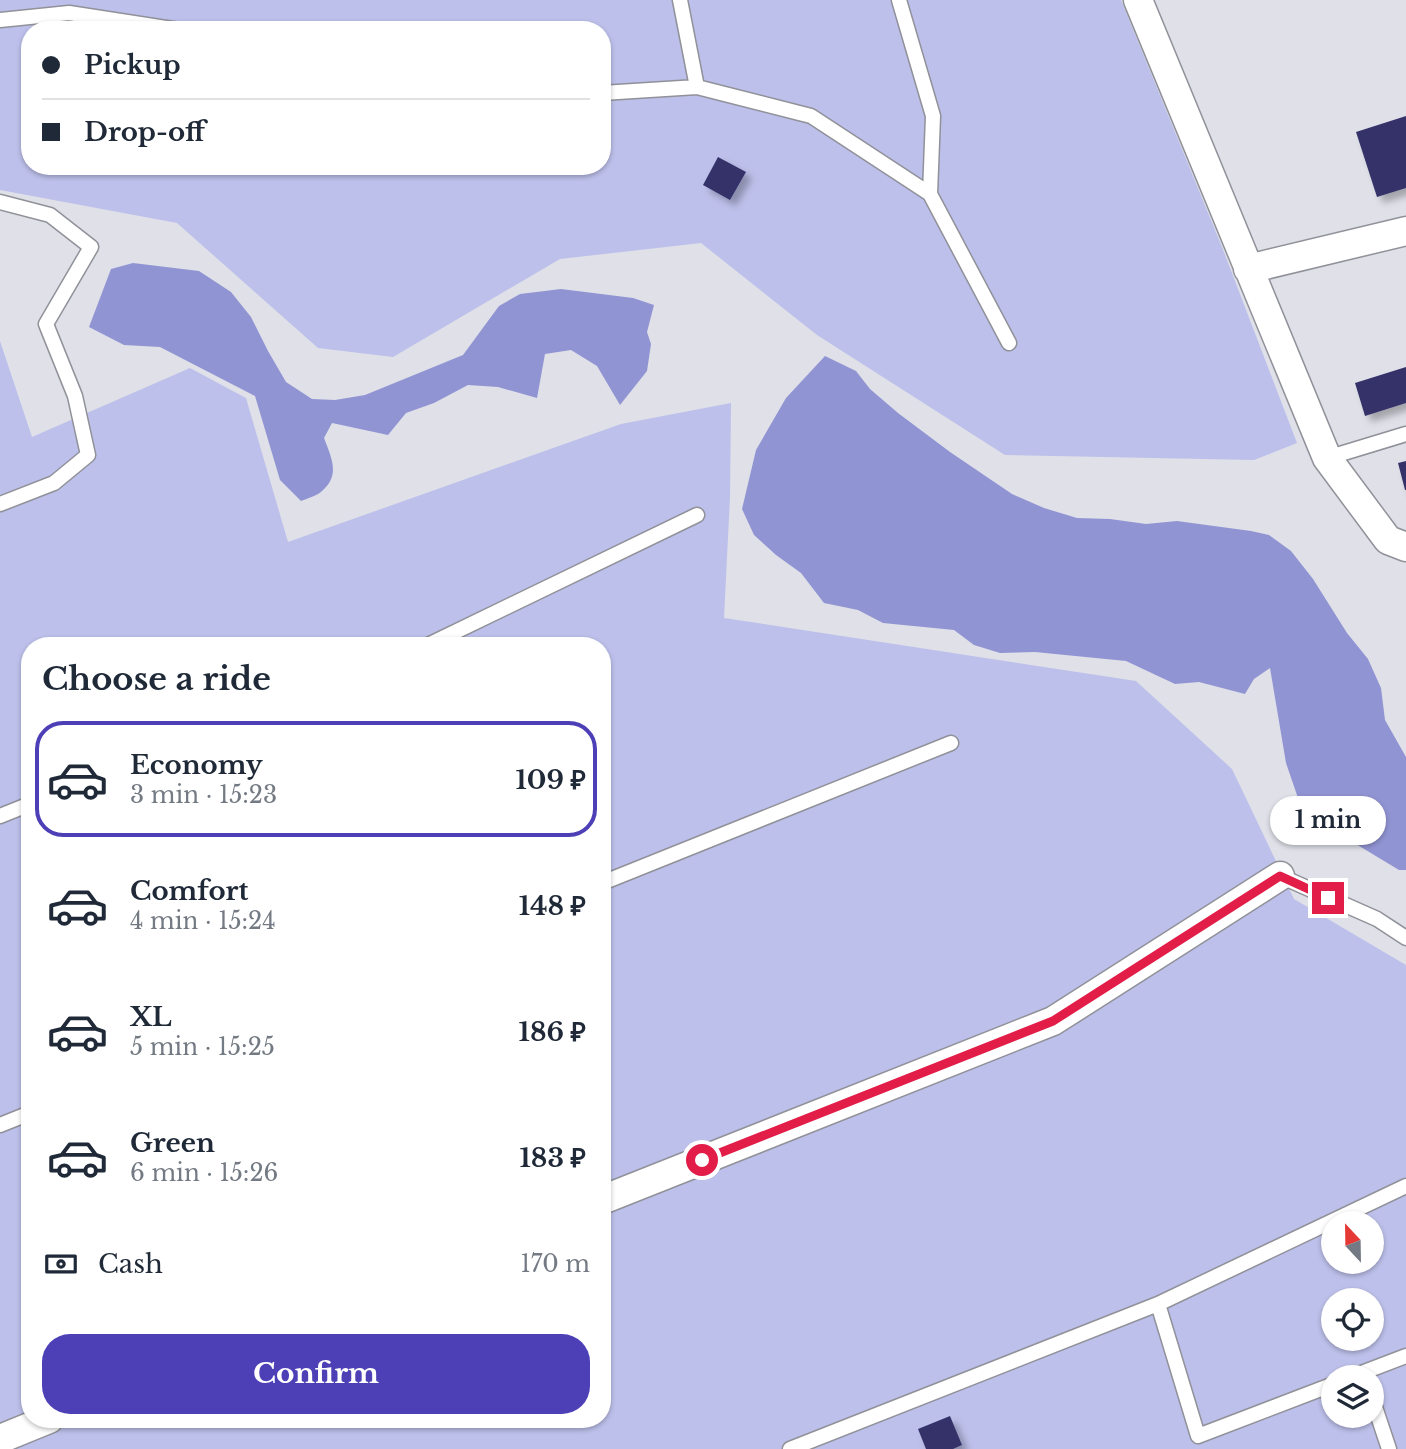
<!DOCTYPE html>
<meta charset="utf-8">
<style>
:root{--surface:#fff;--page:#f2f2f3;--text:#1f2937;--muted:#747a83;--line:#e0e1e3;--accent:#4d40b7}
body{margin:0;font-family:"Libre Baskerville",serif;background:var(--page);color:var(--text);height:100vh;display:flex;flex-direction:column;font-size:26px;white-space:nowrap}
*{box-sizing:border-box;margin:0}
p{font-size:23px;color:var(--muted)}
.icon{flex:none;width:38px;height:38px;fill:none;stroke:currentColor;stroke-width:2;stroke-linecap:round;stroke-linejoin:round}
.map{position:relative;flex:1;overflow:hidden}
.drawer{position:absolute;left:21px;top:637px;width:590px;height:791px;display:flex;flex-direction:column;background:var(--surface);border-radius:28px;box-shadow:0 2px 5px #0004}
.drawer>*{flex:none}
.banner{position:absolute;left:21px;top:21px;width:590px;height:154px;border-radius:28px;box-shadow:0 2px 5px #0004;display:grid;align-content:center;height:154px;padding:0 21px;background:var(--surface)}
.needle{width:46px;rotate:338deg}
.buttons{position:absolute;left:1321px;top:1211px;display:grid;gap:14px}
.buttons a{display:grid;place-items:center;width:63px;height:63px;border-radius:50%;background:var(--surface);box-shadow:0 2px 5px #0004;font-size:35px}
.end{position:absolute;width:32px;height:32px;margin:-16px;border:9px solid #e11d48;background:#fff;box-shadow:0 0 0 4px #fff}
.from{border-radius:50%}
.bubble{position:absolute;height:49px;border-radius:24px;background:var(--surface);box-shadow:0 2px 5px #0004;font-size:23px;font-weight:700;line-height:49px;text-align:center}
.banner b{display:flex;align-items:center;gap:24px;height:66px;font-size:26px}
.banner b+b{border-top:2px solid var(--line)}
.banner i{width:18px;height:18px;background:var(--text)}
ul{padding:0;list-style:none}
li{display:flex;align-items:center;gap:21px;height:116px;margin:0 14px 10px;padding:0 7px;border:4px solid transparent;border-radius:28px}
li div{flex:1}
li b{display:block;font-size:26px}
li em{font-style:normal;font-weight:700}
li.current{border-color:var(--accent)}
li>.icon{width:63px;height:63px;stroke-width:1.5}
h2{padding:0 21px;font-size:32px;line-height:84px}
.pay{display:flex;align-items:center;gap:18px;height:77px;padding:0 21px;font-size:26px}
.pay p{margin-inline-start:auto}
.cta{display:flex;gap:14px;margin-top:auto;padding:14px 21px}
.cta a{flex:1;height:80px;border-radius:28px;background:var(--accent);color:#fff;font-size:28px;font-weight:700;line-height:80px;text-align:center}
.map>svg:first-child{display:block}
.green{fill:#bdc0ea;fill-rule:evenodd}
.water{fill:#9194d3}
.building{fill:#35336a;filter:url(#shadow)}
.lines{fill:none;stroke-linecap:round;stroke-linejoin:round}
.lane-casing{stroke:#909199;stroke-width:17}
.street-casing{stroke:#909199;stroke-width:31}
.lane{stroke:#fff;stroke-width:14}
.street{stroke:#fff;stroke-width:28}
.route{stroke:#e11d48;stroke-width:9}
</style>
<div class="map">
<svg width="1406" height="1449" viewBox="0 0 1406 1449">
<defs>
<filter id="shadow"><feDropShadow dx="6" dy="6" stdDeviation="3.5" flood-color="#0004"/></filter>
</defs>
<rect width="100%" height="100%" fill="#dfe0e8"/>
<!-- green -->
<path class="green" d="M0,0H1121L1222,247L1297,443L1254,460L1005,455L817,335L701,243L560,259L393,357L318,348L177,223L0,190ZM30,30H602V166H30Z
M0,341L32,437L190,368L246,398L288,542L621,424L731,403L730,497L724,618L1136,681L1232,769L1294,899L1406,965V1449H0ZM30,646H602V1419H30ZM1334,1223H1372V1262H1334ZM1334,1300H1372V1339H1334ZM1334,1377H1372V1416H1334Z"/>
<!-- water -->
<path class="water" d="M133,263L199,271L231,292L251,317L268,351L286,382L312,399L335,400L365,395L463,355L499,306L520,294L561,289L633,298L654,305L647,332L651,344L647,371L620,405L597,366L571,350L545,354L537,398L498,387L468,385L434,403L406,413L388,435L332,423L324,438C331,457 341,475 322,491C317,496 308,498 301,501L280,480L255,396L160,347L124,345L89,327L111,269Z
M825,356L856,371L870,389L898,413L950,452L1012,494L1044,508L1077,518L1110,519L1146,524L1177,521L1251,531L1269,535L1291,551L1313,579L1347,633L1368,659L1381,688L1385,720L1406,757V870H1399L1341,835L1298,798L1286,763L1270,668L1254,679L1245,694L1199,682L1175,684L1126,661L1035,652L1000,653L974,645L954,630L883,623L858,610L824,603L801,573L776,555L754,535L742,509L756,450L786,398Z"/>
<!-- building -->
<path class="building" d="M1406,116V188L1377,197L1356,132Z
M718,157L746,172L730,200L703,185Z
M1406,367V403L1365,416L1355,383Z
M1406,461V490H1405L1398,463Z
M950,1416L962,1445L953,1449H926L918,1429Z"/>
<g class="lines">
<defs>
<path id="lane" d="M680,0L697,87
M899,0L933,116L930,194L1009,343
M0,20L69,13L179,30
M602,93L697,87L811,116L930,194
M0,202L50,215L91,247L46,324L75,396L88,455L54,483L0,504
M1327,458L1406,434
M426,646L697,515
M0,816L30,804
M1280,876L1377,919L1406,938
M602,883L951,743
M0,1125L30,1113
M1158,1304L1198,1436L1334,1384
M1351,1377L1406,1356
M1372,1398L1389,1449
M790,1449L1158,1304L1406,1186"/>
<path id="street" d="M1138,0L1327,458L1388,540L1406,547
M1248,269L1406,231
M602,1200L1053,1021L1280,876
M0,1439L49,1419"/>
</defs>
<!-- lane casing -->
<use href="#lane" class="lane-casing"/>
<!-- street casing -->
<use href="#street" class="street-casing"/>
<!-- lane -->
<use href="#lane" class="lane"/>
<!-- street -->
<use href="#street" class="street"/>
</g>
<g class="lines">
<!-- route -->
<path class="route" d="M702,1160L1053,1021L1280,876L1328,898"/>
</g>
</svg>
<div class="buttons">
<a><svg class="needle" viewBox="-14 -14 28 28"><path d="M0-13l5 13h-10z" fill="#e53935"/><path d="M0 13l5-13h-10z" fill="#747a83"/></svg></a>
<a><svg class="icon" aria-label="locate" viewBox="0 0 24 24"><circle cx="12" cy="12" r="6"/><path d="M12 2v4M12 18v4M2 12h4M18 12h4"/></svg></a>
<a><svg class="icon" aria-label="layers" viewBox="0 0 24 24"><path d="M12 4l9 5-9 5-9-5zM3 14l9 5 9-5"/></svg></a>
</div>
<i class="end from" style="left:702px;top:1160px"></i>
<i class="end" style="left:1328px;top:898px"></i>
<div class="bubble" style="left:1270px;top:796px;width:116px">1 min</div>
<div class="banner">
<b><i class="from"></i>Pickup</b>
<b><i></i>Drop-off</b>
</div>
<section class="drawer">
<h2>Choose a ride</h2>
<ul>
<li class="current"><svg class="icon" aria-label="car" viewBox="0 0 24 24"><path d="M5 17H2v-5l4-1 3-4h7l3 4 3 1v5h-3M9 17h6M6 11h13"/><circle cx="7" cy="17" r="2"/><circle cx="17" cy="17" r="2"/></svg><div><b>Economy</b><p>3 min · 15:23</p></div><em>109 ₽</em></li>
<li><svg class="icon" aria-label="car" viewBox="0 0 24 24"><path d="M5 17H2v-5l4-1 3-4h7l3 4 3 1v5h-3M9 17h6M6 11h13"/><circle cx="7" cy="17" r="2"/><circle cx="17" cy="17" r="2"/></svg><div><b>Comfort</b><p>4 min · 15:24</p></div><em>148 ₽</em></li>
<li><svg class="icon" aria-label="car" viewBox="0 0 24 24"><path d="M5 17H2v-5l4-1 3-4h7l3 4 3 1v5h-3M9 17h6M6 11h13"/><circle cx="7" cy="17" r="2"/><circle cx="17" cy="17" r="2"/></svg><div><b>XL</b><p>5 min · 15:25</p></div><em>186 ₽</em></li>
<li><svg class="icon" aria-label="car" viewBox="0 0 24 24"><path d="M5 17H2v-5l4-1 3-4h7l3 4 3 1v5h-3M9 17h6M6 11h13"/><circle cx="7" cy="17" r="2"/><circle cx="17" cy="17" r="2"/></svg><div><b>Green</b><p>6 min · 15:26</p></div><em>183 ₽</em></li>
</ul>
<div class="pay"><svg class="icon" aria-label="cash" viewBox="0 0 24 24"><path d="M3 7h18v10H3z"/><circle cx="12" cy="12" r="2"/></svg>Cash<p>170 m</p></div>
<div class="cta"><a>Confirm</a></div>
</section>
</div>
